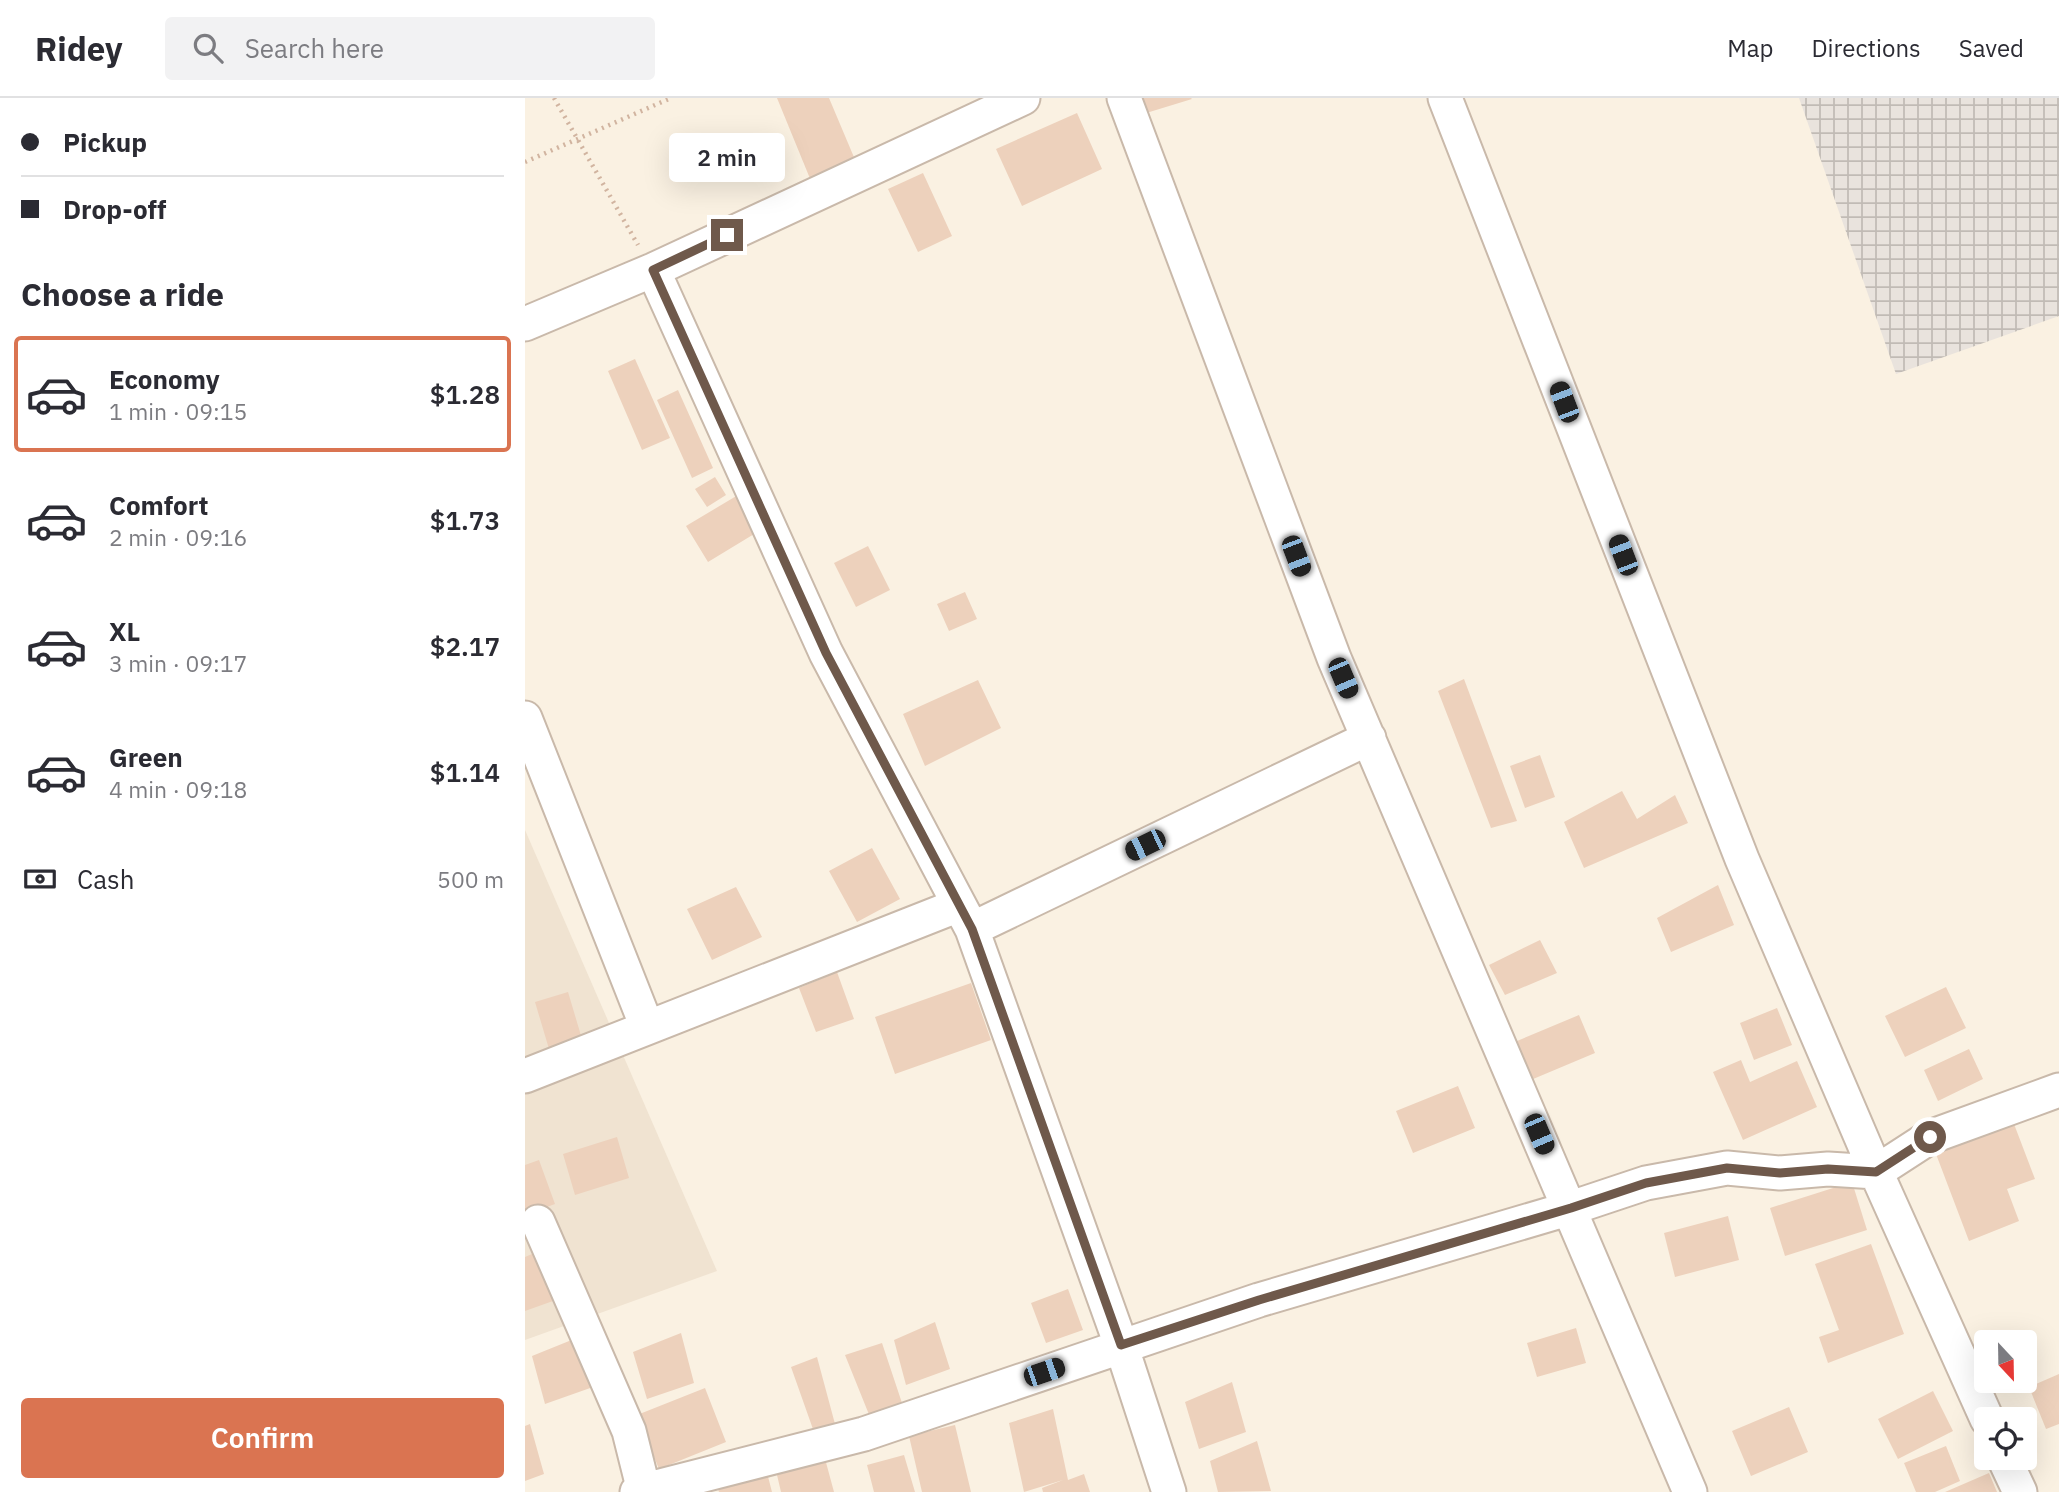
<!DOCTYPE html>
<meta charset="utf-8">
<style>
:root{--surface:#fff;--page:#f2f2f3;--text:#2b2b33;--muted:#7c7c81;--line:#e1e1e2;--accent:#da7451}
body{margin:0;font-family:"IBM Plex Sans",sans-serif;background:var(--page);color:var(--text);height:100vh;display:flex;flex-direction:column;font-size:26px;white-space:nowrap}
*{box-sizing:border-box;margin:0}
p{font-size:23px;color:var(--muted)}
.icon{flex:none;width:38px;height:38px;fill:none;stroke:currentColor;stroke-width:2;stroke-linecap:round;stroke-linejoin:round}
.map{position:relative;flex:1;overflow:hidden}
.sheet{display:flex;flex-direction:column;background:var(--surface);width:525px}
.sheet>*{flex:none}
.banner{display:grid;align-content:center;height:154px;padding:0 21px;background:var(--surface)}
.needle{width:46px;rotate:158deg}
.fabs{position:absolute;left:1449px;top:1232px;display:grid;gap:14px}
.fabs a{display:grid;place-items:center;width:63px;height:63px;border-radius:7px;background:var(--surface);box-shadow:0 7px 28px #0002;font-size:35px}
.end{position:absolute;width:32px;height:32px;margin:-16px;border:9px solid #6f594b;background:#fff;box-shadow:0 0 0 4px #fff}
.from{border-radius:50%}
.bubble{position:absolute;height:49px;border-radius:7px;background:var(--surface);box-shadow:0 7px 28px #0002;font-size:23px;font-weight:600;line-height:49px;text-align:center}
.car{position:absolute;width:21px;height:42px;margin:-21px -10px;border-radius:9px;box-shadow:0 0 5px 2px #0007;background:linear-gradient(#222 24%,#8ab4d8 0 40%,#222 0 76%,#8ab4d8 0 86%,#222 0)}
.banner b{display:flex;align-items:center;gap:24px;height:66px;font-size:26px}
.banner b+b{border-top:2px solid var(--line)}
.banner i{width:18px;height:18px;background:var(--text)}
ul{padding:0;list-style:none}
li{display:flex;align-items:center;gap:21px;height:116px;margin:0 14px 10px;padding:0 7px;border:4px solid transparent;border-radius:7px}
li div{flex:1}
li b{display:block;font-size:26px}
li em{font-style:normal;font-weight:600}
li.active{border-color:var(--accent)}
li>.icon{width:63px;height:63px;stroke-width:1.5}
h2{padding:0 21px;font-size:32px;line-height:84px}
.pay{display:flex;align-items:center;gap:18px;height:77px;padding:0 21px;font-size:26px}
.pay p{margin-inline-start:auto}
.primary-button{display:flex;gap:14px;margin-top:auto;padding:14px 21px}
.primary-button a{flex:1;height:80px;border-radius:7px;background:var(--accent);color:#fff;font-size:28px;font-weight:600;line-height:80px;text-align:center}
header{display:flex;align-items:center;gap:42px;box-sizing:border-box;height:98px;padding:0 35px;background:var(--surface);border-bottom:2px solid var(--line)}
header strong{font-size:33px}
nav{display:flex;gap:38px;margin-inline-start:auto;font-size:24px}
.search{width:490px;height:63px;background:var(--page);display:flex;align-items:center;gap:18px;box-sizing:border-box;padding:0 24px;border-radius:7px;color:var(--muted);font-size:26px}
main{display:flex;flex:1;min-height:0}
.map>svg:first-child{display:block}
.residential{fill:#f0e3d1}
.industrial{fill:url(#industrial-grid)}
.building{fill:#edd1bc}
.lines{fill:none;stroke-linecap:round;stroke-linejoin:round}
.minor-casing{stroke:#c9b9aa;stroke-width:37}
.path{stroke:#d1b4a0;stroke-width:4.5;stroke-dasharray:2 5;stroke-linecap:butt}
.minor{stroke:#fff;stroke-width:33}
.route{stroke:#6f594b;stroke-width:9}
</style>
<header>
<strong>Ridey</strong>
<div class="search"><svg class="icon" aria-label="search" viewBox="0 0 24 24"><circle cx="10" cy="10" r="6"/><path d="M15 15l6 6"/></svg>Search here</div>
<nav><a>Map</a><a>Directions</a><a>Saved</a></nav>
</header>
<main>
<section class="sheet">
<div class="banner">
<b><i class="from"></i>Pickup</b>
<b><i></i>Drop-off</b>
</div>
<h2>Choose a ride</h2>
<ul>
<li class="active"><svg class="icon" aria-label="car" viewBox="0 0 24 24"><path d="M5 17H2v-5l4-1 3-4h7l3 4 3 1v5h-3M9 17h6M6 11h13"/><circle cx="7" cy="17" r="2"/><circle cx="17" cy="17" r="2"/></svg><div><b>Economy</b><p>1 min · 09:15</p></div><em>$1.28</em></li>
<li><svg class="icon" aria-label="car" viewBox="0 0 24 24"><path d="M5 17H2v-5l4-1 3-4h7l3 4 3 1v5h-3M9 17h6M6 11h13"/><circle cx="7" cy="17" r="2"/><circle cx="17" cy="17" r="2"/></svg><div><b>Comfort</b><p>2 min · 09:16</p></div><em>$1.73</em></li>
<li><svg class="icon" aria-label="car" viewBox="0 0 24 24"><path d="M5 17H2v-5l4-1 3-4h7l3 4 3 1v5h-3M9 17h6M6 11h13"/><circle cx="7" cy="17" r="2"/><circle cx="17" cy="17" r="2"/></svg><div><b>XL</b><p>3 min · 09:17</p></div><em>$2.17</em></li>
<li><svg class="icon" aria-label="car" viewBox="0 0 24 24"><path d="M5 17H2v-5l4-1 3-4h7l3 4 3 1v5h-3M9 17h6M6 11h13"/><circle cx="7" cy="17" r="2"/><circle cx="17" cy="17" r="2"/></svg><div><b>Green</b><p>4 min · 09:18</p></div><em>$1.14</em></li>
</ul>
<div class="pay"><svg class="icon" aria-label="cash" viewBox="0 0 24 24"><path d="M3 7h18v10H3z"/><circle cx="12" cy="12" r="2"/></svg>Cash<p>500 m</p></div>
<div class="primary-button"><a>Confirm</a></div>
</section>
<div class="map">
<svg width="1534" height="1394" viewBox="0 0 1534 1394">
<defs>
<pattern id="industrial-grid" width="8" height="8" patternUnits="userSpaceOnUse" patternTransform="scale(1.75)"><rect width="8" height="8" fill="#e9e3dd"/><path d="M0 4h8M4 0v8" fill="none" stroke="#c1bbb5"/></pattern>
</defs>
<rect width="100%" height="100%" fill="#faf1e2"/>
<!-- residential -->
<path class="residential" d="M0,732L192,1173L0,1242Z"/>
<!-- industrial -->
<path class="industrial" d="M1274,0H1534V218L1371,276Z"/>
<!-- building -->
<path class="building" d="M252,0H304L331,64L286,83Z
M613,0H666L667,1L618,16Z
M552,15L577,71L497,108L471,51Z
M398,75L427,138L393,154L363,91Z
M110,261L145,340L117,352L83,273Z
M153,292L188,370L167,380L132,302Z
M190,379L201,397L182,409L170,391Z
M218,394L239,430L183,464L161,428Z
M343,448L365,492L331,509L309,465Z
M440,494L452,521L424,533L412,506Z
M939,581L992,723L966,730L913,593Z
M453,582L476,630L400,668L378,616Z
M1015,657L1030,699L1000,710L985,668Z
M1097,693L1112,721L1150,697L1163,725L1059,770L1039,724Z
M347,750L375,801L332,824L304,773Z
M1193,787L1209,827L1146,854L1132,820Z
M211,789L237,839L187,862L162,811Z
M1015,842L1032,875L980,897L964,867Z
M312,874L329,921L291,934L274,890Z
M446,885L466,942L370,976L350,919Z
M1421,889L1441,930L1380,959L1360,918Z
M43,894L60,951L27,961L10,904Z
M1252,910L1267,947L1229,962L1215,925Z
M1054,917L1070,955L1001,984L985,946Z
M1444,951L1458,981L1413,1003L1399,972Z
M1216,962L1225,984L1272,963L1292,1009L1218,1042L1188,974Z
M933,988L950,1030L888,1055L871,1013Z
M1489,1026L1510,1081L1482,1091L1494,1123L1444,1143L1411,1056Z
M92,1039L104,1080L50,1097L38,1056Z
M14,1062L30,1106L0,1117V1067Z
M1327,1084L1342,1132L1260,1158L1245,1110Z
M1203,1118L1214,1162L1150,1179L1139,1135Z
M1346,1146L1379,1236L1303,1265L1294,1239L1314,1232L1290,1166Z
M14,1153L28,1203L0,1213V1159Z
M543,1191L558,1232L521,1245L506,1205Z
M410,1224L425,1271L381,1287L369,1242Z
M1051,1230L1061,1265L1012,1279L1002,1245Z
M156,1235L169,1285L122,1301L108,1254Z
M54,1239L68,1289L20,1306L7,1258Z
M357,1245L377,1305L345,1319L320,1257Z
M292,1259L310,1326L289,1334L266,1269Z
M1534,1276V1326L1521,1331L1504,1289Z
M707,1284L721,1334L674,1351L660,1304Z
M180,1290L201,1344L134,1371L112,1317Z
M1408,1293L1428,1333L1373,1361L1353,1321Z
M1264,1309L1283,1354L1226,1378L1207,1333Z
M528,1311L543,1382L559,1376L565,1394H518L517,1390L538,1382L499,1394L484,1325Z
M5,1326L19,1376L0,1383V1328Z
M430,1327L446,1394H397L384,1338Z
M732,1343L746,1393L693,1394L685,1363Z
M1421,1348L1435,1383L1410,1394H1391L1379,1365Z
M299,1357L309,1394H256L252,1377Z
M379,1357L390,1394H349L342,1367Z
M240,1367L247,1394H194L192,1388Z
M1464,1375L1472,1394H1420Z"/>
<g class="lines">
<defs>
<path id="minor" d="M599,0L809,560L1165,1394
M920,0L1217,761L1351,1074L1462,1321
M128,172L301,555L447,831L596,1247L644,1394
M0,226L128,172L498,0
M0,620L122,929
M447,831L844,640
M0,978L434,807
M13,1124L104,1333L119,1393
M1479,1360L1495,1394
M112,1394L339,1336L734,1202L1046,1110L1121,1085L1202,1070L1255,1075L1303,1071L1351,1074L1405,1039L1534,992"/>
</defs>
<!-- minor casing -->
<use href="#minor" class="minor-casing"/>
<!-- path -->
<path class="path" d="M29,0L113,147
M0,64L146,0"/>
<!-- minor -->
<use href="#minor" class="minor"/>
</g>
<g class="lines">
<!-- route -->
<path class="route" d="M202,137L128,172L301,555L447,831L596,1247L734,1202L1046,1110L1121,1085L1202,1070L1255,1075L1303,1071L1351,1074L1405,1039"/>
</g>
</svg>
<div class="fabs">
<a><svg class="needle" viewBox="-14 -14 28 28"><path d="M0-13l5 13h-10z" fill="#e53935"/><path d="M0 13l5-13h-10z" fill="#7c7c81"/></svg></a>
<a><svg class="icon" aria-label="locate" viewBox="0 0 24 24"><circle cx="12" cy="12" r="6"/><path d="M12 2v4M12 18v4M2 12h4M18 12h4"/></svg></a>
</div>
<i class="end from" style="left:1405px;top:1039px"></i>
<i class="end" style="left:202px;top:137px"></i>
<div class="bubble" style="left:144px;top:35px;width:116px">2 min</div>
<i class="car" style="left:1039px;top:304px;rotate:339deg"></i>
<i class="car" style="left:1098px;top:457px;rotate:339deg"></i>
<i class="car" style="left:771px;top:458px;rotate:159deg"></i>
<i class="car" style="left:818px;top:580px;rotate:157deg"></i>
<i class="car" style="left:620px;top:747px;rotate:244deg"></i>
<i class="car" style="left:1014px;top:1036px;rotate:157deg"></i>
<i class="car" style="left:519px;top:1274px;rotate:71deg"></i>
</div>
</main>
